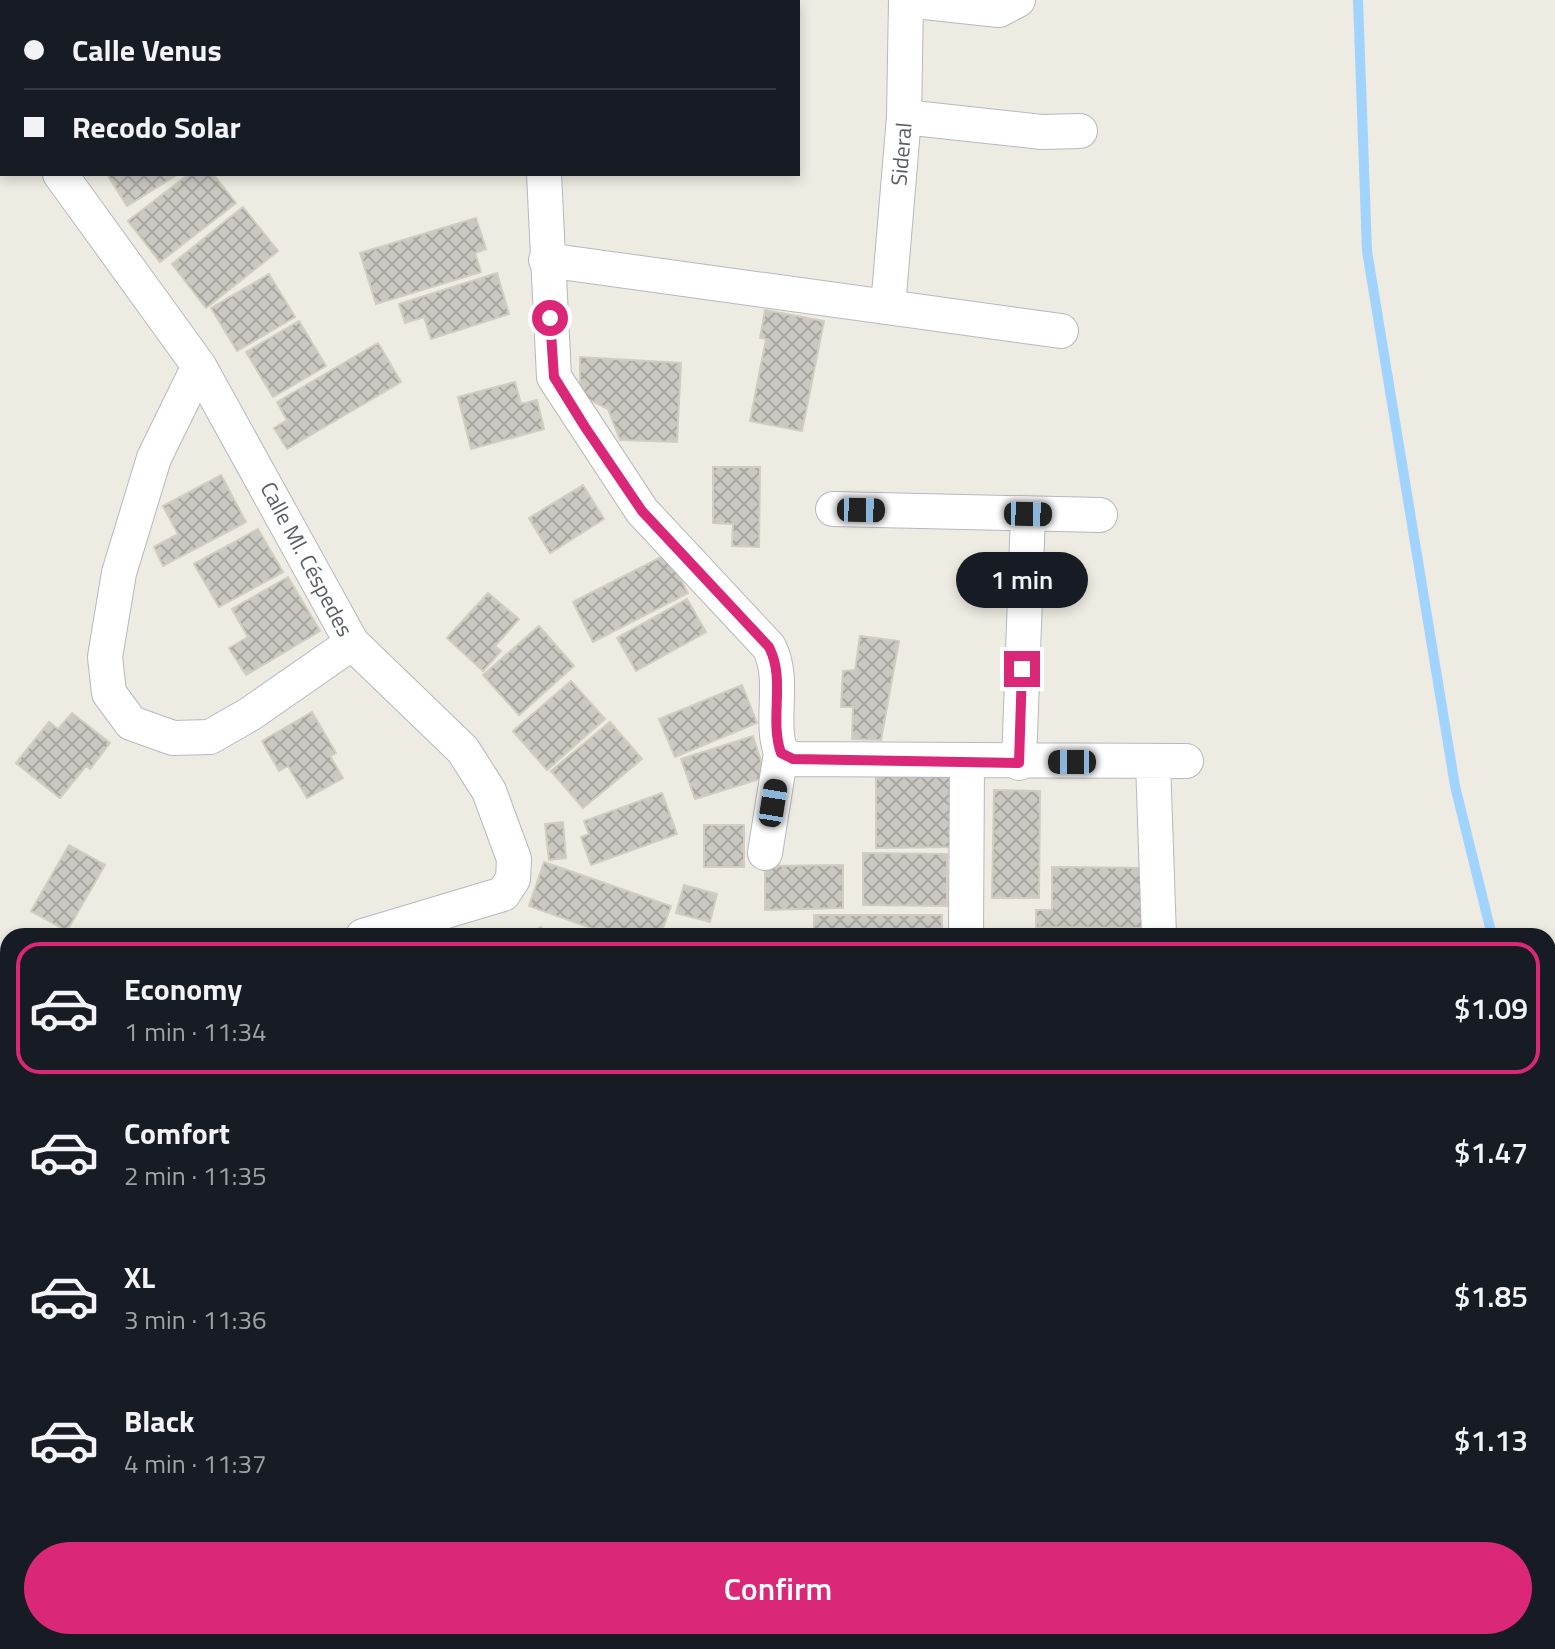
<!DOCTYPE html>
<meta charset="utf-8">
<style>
:root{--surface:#171b24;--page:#20242c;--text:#f1f3f6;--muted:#9ea1a6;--line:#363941;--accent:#db2777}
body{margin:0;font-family:"Titillium Web",sans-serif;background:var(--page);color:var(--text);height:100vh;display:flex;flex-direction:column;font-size:30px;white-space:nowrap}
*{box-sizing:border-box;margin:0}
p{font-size:26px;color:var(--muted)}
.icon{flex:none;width:44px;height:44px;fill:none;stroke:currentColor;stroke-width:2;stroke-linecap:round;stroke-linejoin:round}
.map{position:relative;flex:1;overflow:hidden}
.panel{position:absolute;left:0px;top:928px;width:1556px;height:722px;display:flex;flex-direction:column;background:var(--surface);border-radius:24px 24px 0 0;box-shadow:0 4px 12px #0003}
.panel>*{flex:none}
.guide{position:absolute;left:0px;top:0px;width:800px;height:176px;box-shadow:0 4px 12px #0003;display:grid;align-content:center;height:176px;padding:0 24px;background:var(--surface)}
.end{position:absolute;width:36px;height:36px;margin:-18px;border:10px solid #db2777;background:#fff;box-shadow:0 0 0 4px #fff}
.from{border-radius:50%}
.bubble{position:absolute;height:56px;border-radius:28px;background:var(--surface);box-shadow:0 4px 12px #0003;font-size:26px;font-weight:600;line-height:56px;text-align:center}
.car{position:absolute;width:24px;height:48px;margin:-24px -12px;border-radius:10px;box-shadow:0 0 6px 2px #0007;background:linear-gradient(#222 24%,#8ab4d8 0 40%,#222 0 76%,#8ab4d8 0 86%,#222 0)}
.guide b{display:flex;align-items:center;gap:28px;height:76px;font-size:30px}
.guide b+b{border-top:2px solid var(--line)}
.guide i{width:20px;height:20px;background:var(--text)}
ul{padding:14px 0 0;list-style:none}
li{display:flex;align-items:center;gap:24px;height:132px;margin:0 16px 12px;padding:0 8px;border:4px solid transparent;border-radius:24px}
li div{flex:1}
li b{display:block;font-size:30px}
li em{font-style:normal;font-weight:600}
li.selected{border-color:var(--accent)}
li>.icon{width:72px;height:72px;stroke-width:1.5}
.cta{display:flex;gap:16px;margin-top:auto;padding:16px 24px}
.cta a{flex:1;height:92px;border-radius:48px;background:var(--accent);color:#fff;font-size:32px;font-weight:600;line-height:92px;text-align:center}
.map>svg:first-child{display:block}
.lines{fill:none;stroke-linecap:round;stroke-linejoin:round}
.stream{stroke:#a1d3ff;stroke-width:10}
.building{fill:url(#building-cross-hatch);stroke:#d2cdc0;stroke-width:2}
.minor-casing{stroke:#b5b8bd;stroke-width:36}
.minor{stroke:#fff;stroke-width:34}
.route{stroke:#db2777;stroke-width:10}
.labels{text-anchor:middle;stroke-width:6;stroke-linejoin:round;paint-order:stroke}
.street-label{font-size:22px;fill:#5a5e63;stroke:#fff}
</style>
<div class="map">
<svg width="1555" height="1649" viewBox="0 0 1555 1649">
<defs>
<pattern id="building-cross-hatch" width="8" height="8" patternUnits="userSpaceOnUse" patternTransform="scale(2)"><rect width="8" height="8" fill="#cac8c1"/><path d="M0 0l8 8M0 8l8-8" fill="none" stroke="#a7a6a0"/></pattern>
</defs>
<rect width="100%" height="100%" fill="#eeebe2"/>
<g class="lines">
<!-- stream -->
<path class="stream" d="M1358,0L1367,251L1455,786L1492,936
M1548,1157L1555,1185"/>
</g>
<!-- building -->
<path class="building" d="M559,0H634V2H559Z
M107,174H178L127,206Z
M189,174H213L236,203L160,262L128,221Z
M243,207L278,251L206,308L172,264Z
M476,218L486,249L475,253L481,272L376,304L360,253Z
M497,273L509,314L431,339L424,317L405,323L399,304Z
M269,274L295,317L237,351L211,308Z
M765,310L824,321L802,431L750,421L766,339L760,338Z
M299,321L326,366L273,397L246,352Z
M378,343L401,382L287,449L274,428L287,420L277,402Z
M580,357L681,363L677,442L620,440L608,409L580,395Z
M515,382L521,404L537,400L544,429L471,449L458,397Z
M713,467H760L759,547L732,546L733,524L713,523Z
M221,475L246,522L163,566L154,547L178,534L163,506Z
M583,485L604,519L550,553L529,518Z
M258,529L283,572L219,607L194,564Z
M667,554L688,593L593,642L573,602Z
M288,577L320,631L246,675L229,648L248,637L232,609Z
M488,593L519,619L495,646L501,651L483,671L447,638Z
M687,599L706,632L636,671L617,638Z
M539,626L574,666L519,715L483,675Z
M860,636L899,641L881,740L852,739L853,707H841L843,671L855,670Z
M571,681L605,719L547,770L513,731Z
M742,685L757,723L675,757L659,719Z
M312,712L336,753L330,756L343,778L307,798L288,766L279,771L262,741Z
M72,713L110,743L90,769L86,766L60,798L16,763L49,722L58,729Z
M610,722L642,759L583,808L551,771Z
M753,736L766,777L695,799L681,759Z
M954,775L955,847L876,848V776Z
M994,790L1040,791L1039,898H992Z
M662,793L677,834L591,865L581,837L589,834L584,821Z
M563,822L566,858L549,860L545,824Z
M704,825H744V867H704Z
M69,845L105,865L67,931L31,911Z
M863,853L947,854V906L863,905Z
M544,862L671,906L660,936H613L529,906Z
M843,865V908L765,910V866Z
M1052,867L1151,868V928L1036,927V910H1052Z
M684,885L717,894L710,922L676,913Z
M814,915H942V936H814Z
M541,927L545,936H524L523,935Z
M1057,933H1146V936H1057Z
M8,1022V1086L0,1082V1038Z"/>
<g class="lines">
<defs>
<path id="minor" d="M540,0V2
M906,0L999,10L1018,0
M350,2L390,0
M0,92L2,95
M904,117L1042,132L1080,131
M60,174L199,366L352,643L463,750L489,791L514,859L513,879L503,894L363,936
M544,174L554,377L642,511L769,647C786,680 769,719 781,753L793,759L1186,761
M546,260L1061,331
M888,307L904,117L906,0
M199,366L154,458L119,573L105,657L109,693L131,723L173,738L210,737L250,714L352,643
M833,509L1100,515
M1153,762L1159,936
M1019,763L1028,514
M765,853L781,753
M966,936L967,761
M0,966L8,970
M0,1150L8,1142
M0,1286L8,1291
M268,1642L272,1649
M877,1642L914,1649
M733,1649L771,1642"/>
</defs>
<!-- minor casing -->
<use href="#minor" class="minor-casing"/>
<!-- minor -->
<use href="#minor" class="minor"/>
</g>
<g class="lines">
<!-- route -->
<path class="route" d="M550,318L554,377L585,427L642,511L769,647C786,680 769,719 781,753L793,759L1019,763L1022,669"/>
</g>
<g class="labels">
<!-- street labels -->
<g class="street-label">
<text transform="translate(901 154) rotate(-85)" y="8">Sideral</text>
<text transform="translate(307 559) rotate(62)" y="8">Calle Ml. Céspedes</text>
</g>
</g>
</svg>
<i class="end from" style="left:550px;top:318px"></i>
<i class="end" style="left:1022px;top:669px"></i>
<div class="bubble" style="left:956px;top:552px;width:132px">1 min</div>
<i class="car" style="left:861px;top:510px;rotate:91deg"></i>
<i class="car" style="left:1028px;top:514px;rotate:91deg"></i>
<i class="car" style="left:1072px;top:762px;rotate:270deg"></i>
<i class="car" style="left:773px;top:803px;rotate:9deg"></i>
<div class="guide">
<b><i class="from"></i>Calle Venus</b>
<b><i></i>Recodo Solar</b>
</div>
<section class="panel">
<ul>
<li class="selected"><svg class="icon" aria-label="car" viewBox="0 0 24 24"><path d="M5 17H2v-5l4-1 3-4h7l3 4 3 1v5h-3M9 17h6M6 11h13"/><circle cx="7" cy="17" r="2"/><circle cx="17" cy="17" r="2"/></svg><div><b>Economy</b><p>1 min · 11:34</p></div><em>$1.09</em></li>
<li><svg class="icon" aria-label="car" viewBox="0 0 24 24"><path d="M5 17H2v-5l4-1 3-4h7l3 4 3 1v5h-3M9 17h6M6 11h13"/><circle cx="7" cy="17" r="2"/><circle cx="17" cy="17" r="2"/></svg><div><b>Comfort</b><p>2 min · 11:35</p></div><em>$1.47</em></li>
<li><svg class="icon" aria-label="car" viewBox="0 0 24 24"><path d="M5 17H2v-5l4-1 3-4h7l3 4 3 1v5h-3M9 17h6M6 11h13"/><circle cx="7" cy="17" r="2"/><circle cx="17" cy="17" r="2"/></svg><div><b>XL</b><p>3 min · 11:36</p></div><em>$1.85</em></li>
<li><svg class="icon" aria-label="car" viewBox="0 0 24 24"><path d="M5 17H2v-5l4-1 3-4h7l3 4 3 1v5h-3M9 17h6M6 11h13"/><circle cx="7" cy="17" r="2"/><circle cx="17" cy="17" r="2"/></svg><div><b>Black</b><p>4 min · 11:37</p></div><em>$1.13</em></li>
</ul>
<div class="cta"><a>Confirm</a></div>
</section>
</div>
